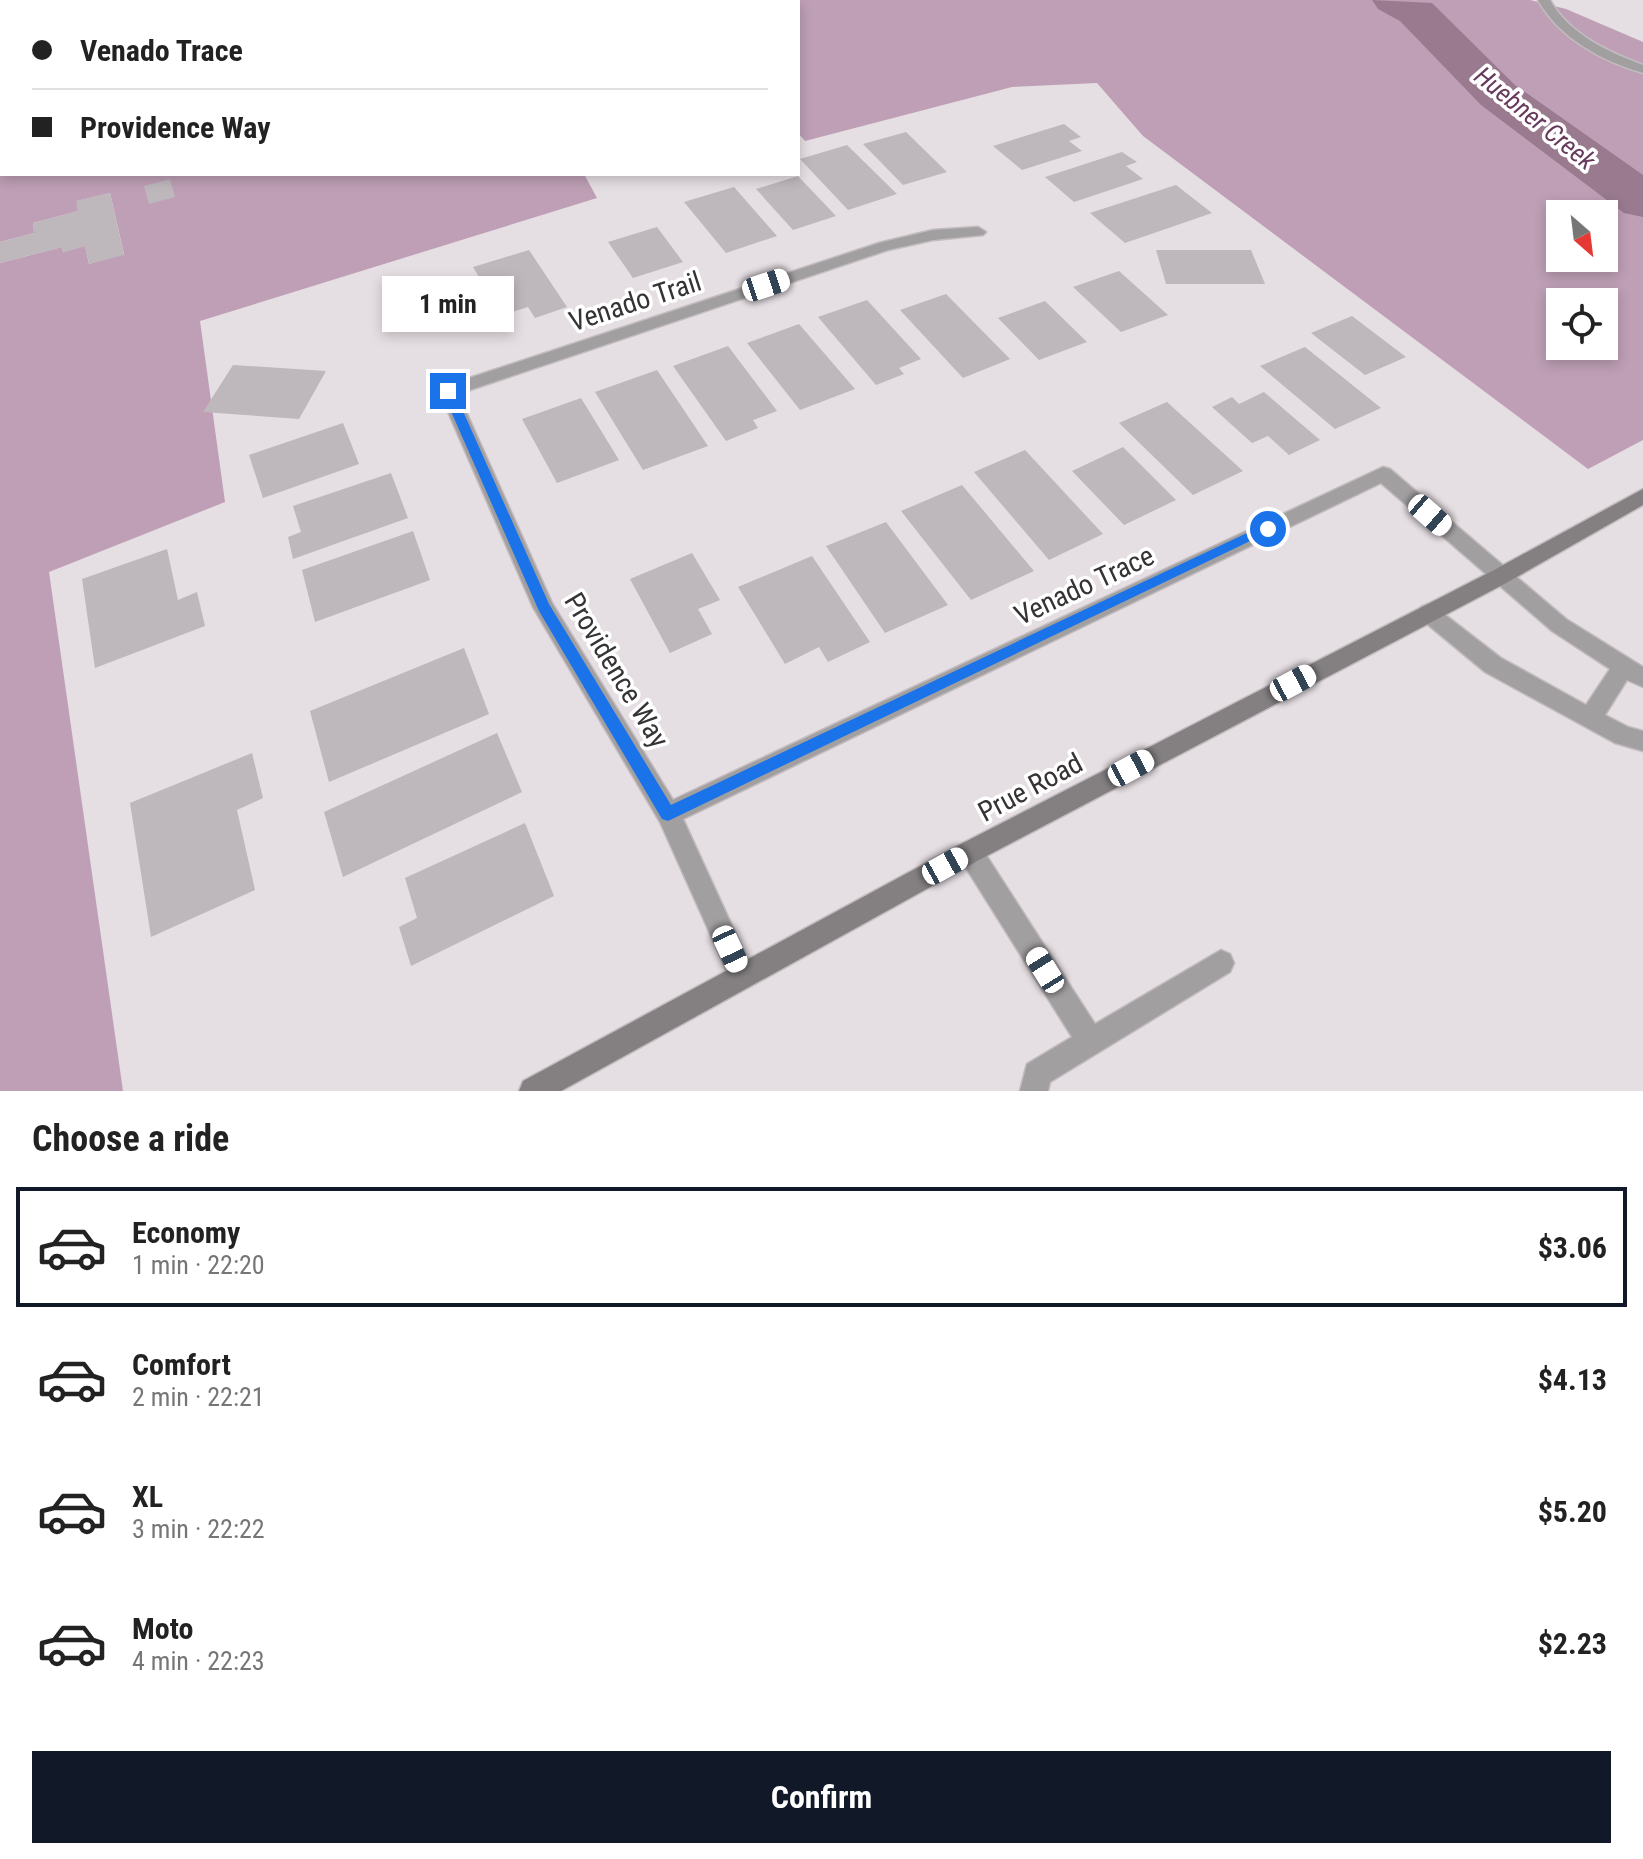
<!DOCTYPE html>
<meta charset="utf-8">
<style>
:root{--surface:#fff;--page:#f6f6f6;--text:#222;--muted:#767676;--line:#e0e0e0;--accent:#111827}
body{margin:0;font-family:"Roboto Condensed",sans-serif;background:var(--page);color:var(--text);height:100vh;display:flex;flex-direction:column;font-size:30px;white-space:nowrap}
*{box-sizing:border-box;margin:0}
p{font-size:26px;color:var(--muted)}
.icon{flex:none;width:44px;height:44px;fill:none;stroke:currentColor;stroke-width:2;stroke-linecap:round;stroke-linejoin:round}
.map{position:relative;height:1091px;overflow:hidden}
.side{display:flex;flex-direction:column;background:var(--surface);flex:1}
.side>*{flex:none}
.banner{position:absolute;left:0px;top:0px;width:800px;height:176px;box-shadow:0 4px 12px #0003;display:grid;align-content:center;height:176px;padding:0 32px;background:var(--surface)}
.needle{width:52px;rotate:152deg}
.tools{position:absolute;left:1546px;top:200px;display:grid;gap:16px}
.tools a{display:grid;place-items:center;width:72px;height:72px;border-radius:0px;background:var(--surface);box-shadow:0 4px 12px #0003;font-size:40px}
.end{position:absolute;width:36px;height:36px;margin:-18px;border:10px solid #1a73e8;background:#fff;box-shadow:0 0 0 4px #fff}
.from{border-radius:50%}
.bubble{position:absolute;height:56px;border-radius:0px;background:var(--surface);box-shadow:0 4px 12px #0003;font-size:26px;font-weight:700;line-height:56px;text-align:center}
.car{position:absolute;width:24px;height:48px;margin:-24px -12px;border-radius:10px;box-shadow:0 0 6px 2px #0007;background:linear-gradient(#fff 24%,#345 0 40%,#fff 0 76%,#345 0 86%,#fff 0)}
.banner b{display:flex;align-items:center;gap:28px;height:76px;font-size:30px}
.banner b+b{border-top:2px solid var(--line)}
.banner i{width:20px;height:20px;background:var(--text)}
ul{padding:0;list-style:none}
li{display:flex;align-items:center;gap:24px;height:120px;margin:0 16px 12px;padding:0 16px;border:4px solid transparent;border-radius:0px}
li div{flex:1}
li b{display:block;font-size:30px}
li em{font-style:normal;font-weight:700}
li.active{border-color:var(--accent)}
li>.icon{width:72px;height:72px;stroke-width:1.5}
h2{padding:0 32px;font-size:36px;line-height:96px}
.button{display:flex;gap:16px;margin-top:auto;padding:16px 32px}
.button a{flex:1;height:92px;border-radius:0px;background:var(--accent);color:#fff;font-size:32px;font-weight:700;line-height:92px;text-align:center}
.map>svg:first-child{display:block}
.forest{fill:#be9fb5;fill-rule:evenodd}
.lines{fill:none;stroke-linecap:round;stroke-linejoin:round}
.river{fill:#997a8f;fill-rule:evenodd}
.building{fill:#beb7bc}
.service-casing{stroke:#c2bcbf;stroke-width:3}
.minor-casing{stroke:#c2bcbf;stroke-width:3}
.secondary-casing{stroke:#c2bcbf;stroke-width:3}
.service{fill:#a29fa1;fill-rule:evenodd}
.minor{fill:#a29fa1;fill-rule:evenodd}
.secondary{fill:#848082;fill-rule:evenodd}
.route{fill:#1a73e8}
.labels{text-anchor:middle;stroke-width:7;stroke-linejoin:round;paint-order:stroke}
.far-water-label{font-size:26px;font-style:italic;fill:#663a5a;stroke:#fff}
.street-label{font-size:28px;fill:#363335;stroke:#fff}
</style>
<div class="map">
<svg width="1643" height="1091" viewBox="0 0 1643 1091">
<rect width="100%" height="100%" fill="#e5dee2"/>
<!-- forest -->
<path class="forest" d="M0,0H1530L1566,9L1643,42V440L1588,469L1143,136L1097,83L1012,87L805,141L798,133V2H2V174H584L597,198L200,321L225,502L49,572L123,1091H0V263L62,247L63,252L85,246L89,264L124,254L110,193L77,201L78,211L33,223L34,233L0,242ZM1560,214H1604V258H1560ZM1560,302H1604V346H1560Z"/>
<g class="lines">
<!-- river -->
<path class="river" d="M1372,0L1432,3L1515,85L1643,175V217L1624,213L1481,105L1400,21L1378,9Z"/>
</g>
<!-- building -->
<path class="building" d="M1064,124L1081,137L1069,141L1082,151L1022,170L993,146Z
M906,132L947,172L903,185L863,144Z
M847,145L897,194L848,210L800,159Z
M1122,152L1137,162L1126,166L1143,179L1074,202L1045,177Z
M798,176L836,216L793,230L756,189Z
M170,179L175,197L149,204L144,186Z
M1176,185L1212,213L1125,243L1090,213Z
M734,187L777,236L726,253L684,202Z
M110,193L124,255L89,264L85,246L63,253L62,247L0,263V242L34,233L33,223L78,211L76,201Z
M657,227L683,262L633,278L608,242Z
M529,250L567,307L535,318L528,307L502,315L473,267Z
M1156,250H1251L1265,284H1166Z
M1119,271L1168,315L1121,332L1073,287Z
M946,294L1010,359L963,378L900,310Z
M867,300L921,359L899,368L904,374L876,385L818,317Z
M1045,301L1087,342L1039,360L998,318Z
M1352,316L1406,357L1365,375L1311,333Z
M799,324L855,389L800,410L747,343Z
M728,346L777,411L753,420L758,428L726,441L673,366Z
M1305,347L1381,408L1335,429L1260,366Z
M233,365L326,371L299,419L203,412Z
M657,370L708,446L643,470L595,392Z
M1264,392L1320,440L1289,455L1268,436L1252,443L1212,407L1232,397L1239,404Z
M581,398L619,460L557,483L522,419Z
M1167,402L1243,471L1193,495L1119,423Z
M343,423L359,464L263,498L249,455Z
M1123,447L1176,500L1124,525L1072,471Z
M1025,450L1103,534L1049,560L974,472Z
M391,473L408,518L293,559L288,537L301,532L293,506Z
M962,485L1034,571L971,600L901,511Z
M886,522L948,605L885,633L826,546Z
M413,531L430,580L315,622L302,570Z
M167,549L178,600L197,592L205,626L95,668L82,579Z
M692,553L720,600L698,609L712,634L670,653L630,579Z
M812,556L870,642L828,662L819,647L785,664L738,587Z
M464,648L489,714L329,782L310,711Z
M497,733L522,792L343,877L324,812Z
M252,753L263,798L237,810L255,890L151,937L130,803Z
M525,823L554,896L411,966L399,927L417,918L405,878Z"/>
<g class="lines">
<defs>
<path id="service" d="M1538,0H1550C1569,34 1608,52 1643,65V73C1602,61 1559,38 1538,0Z"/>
<path id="minor" d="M15,0H36L14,2Z
M0,2H2V10H0Z
M978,227L986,232L983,235L933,240L888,250L458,394L552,603L673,800L1383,467L1390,469L1566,619L1643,667V687L1627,680L1605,715L1628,727L1643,731V751L1615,743L1485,672L1421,619L1417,613L1421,607L1428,604L1435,607L1501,658L1586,705L1610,669L1552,631L1381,483L683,819L755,976L751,985L742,989L733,985L660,822L533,607L439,391L442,387L879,243L933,230Z
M970,840L979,844L1095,1024L1221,950L1230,954L1234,963L1230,972L1050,1082L1048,1091H1020L1027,1064L1072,1037L961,860L958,852L961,844Z"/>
<path id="secondary" d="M1643,489V505L1508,582L979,860L561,1091H519L523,1081L961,844L1494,570Z"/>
</defs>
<!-- service casing -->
<use href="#service" class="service-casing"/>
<!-- minor casing -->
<use href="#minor" class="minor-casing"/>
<!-- secondary casing -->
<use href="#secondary" class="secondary-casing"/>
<!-- service -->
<use href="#service" class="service"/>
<!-- minor -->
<use href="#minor" class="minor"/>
<!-- secondary -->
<use href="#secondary" class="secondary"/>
</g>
<!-- route -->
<path class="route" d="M444,388L454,391L549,604L671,805L1264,525H1273L1275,529L668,821L662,819L539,611L442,391Z"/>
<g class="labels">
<!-- far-water labels -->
<g class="far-water-label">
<text transform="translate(1535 118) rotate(39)" y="9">Huebner Creek</text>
</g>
<!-- street labels -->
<g class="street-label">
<text transform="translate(635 301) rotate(-18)" y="10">Venado Trail</text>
<text transform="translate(1084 585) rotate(-25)" y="10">Venado Trace</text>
<text transform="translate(617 670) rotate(59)" y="10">Providence Way</text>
<text transform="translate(1030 787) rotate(-28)" y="10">Prue Road</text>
</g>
</g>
</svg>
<div class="tools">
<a><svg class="needle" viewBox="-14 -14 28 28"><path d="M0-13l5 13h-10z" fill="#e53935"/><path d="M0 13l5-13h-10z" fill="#767676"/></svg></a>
<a><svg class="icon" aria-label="locate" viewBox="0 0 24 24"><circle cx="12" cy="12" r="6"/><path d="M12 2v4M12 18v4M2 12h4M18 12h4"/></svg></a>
</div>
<i class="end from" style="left:1268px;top:529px"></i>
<i class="end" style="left:448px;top:391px"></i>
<div class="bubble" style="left:382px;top:276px;width:132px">1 min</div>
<i class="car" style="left:766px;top:285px;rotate:72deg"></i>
<i class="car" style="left:1430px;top:515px;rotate:131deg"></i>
<i class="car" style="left:1293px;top:683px;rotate:62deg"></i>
<i class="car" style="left:1131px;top:768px;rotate:62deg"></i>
<i class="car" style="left:945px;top:866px;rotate:61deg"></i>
<i class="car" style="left:730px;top:949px;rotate:155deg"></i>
<i class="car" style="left:1045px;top:970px;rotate:328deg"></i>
<div class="banner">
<b><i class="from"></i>Venado Trace</b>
<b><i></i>Providence Way</b>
</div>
</div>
<section class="side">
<h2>Choose a ride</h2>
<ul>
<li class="active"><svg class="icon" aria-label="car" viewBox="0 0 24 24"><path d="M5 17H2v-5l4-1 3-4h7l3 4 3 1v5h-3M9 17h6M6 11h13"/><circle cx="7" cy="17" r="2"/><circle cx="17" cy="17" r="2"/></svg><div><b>Economy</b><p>1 min · 22:20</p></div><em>$3.06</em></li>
<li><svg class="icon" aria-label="car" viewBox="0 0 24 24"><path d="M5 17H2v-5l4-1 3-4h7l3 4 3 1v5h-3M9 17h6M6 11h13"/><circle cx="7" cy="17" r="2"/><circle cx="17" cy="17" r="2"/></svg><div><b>Comfort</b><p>2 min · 22:21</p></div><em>$4.13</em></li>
<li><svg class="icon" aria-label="car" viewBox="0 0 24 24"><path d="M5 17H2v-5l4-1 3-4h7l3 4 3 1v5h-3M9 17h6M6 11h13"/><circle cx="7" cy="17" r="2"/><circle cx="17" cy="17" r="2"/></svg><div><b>XL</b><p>3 min · 22:22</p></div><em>$5.20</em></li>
<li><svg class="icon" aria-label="car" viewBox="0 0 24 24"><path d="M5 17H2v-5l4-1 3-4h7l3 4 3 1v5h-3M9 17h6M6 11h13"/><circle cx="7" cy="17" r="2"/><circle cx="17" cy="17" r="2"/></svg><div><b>Moto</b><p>4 min · 22:23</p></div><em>$2.23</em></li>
</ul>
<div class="button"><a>Confirm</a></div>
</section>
